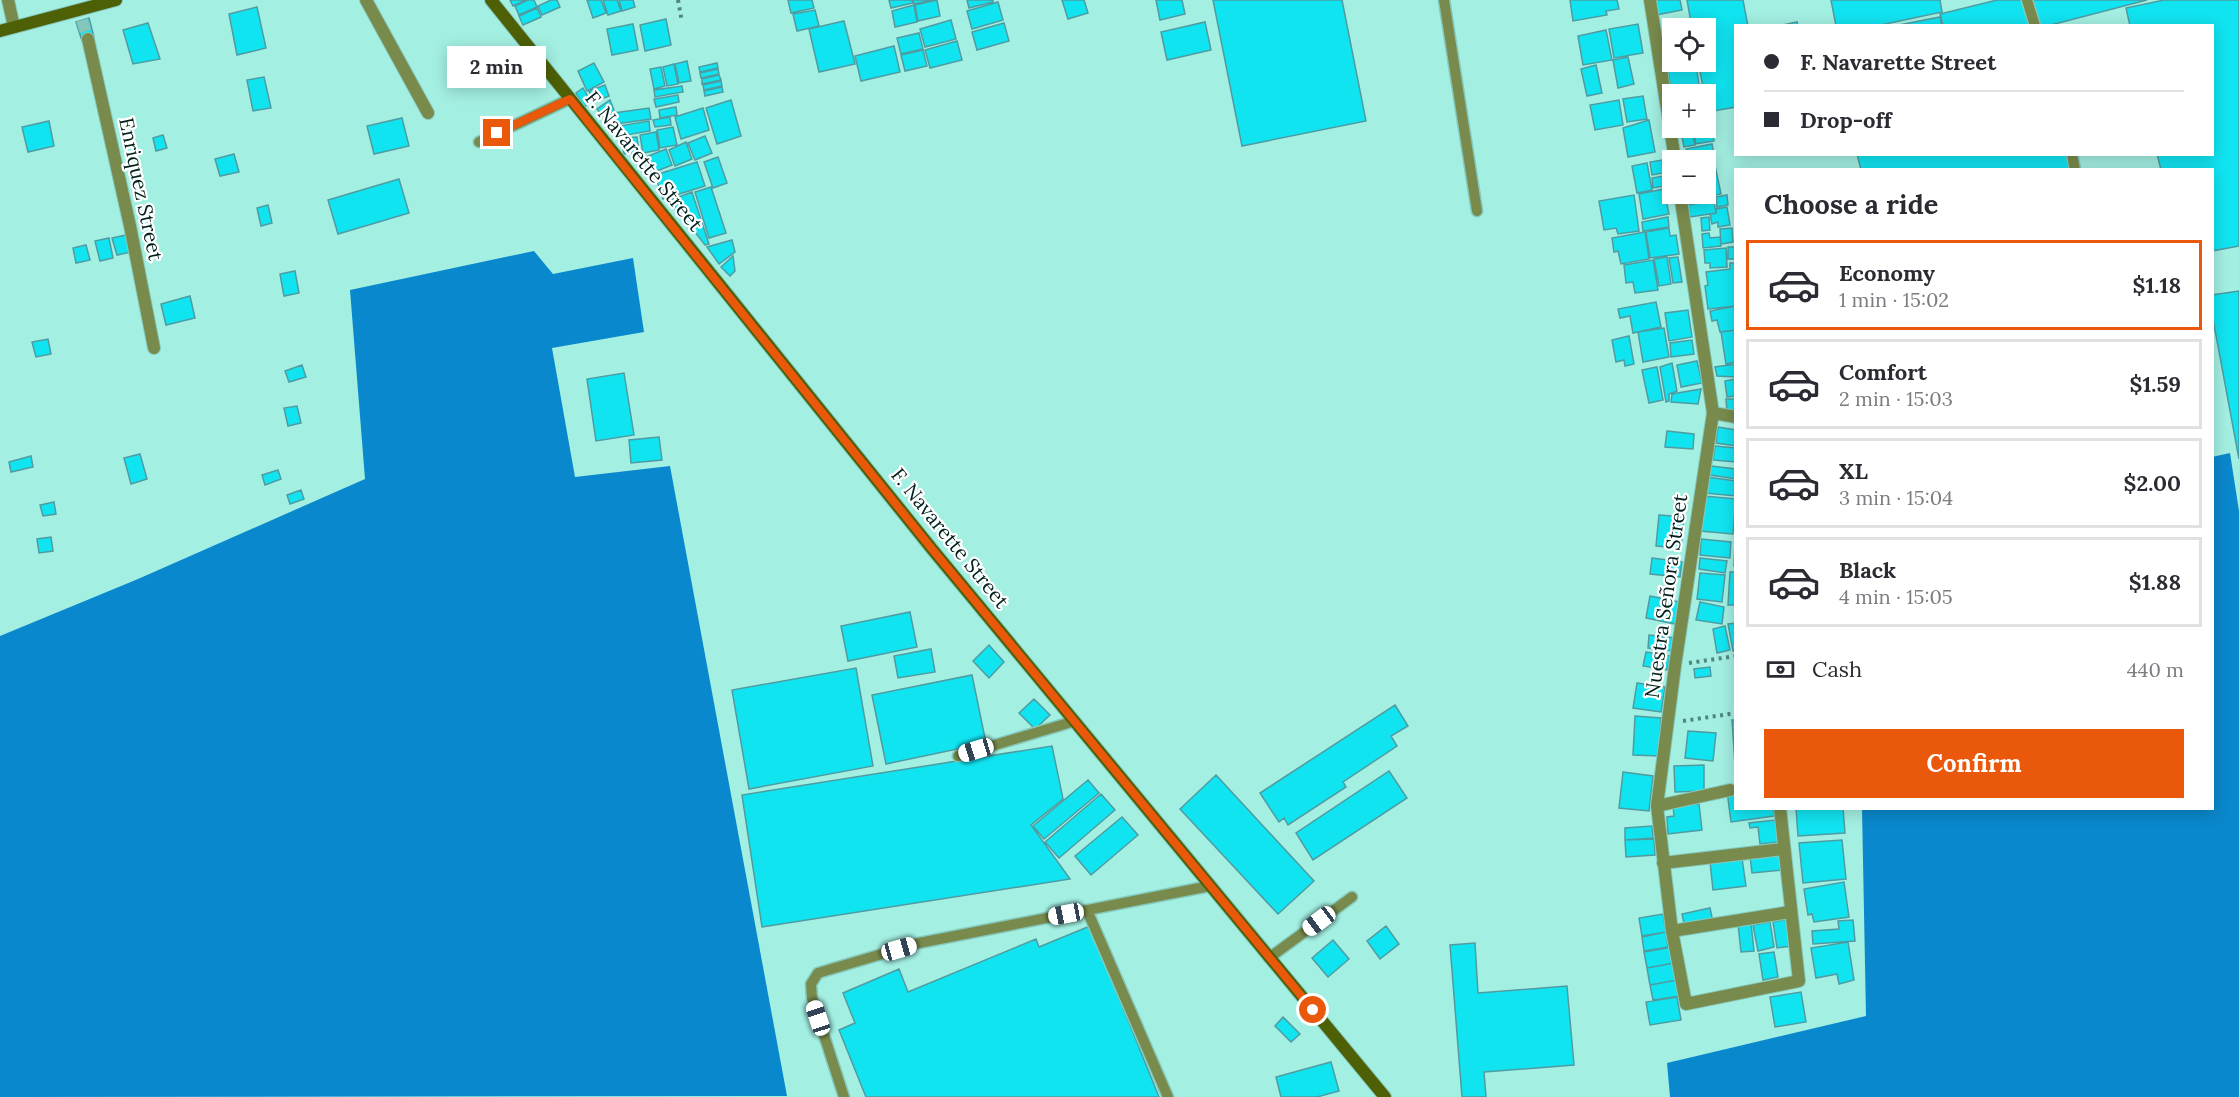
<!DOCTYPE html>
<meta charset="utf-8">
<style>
:root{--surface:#fff;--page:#f2f2f3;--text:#2b2b33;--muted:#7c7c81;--line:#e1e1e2;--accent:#ea580c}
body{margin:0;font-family:Lora,serif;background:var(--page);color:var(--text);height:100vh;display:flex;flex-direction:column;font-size:22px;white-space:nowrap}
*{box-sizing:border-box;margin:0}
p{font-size:20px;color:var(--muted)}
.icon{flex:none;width:33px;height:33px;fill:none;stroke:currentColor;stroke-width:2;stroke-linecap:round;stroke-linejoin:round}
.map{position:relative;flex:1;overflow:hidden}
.side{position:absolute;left:1734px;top:168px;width:480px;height:642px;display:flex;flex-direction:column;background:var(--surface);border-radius:0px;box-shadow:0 3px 15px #0003}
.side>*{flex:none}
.hud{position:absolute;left:1734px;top:24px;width:480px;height:132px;border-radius:0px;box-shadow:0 3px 15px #0003;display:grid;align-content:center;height:132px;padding:0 30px;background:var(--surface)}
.fabs{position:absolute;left:1662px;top:18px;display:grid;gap:12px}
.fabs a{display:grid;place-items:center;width:54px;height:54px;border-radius:0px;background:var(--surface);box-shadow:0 3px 15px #0003;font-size:30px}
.end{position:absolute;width:27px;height:27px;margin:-14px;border:8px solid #ea580c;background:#fff;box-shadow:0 0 0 3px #fff}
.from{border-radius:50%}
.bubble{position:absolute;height:42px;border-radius:0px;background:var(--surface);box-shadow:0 3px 15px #0003;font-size:20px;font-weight:700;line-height:42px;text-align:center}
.car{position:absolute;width:18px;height:36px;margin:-18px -9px;border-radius:8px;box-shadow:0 0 4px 2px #0007;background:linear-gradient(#fff 24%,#345 0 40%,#fff 0 76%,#345 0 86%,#fff 0)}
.hud b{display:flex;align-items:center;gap:21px;height:57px;font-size:22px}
.hud b+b{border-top:2px solid var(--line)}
.hud i{width:15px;height:15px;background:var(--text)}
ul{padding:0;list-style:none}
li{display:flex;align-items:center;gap:18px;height:90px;margin:0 12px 9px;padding:0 18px;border:3px solid var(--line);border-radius:0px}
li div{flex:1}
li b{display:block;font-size:22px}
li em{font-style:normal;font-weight:700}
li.selected{border-color:var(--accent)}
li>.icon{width:54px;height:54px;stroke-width:1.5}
h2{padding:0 30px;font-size:27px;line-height:72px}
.pay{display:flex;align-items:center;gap:15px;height:66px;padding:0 30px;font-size:22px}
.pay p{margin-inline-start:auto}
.button{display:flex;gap:12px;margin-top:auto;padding:12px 30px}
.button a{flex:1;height:69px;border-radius:0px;background:var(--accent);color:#fff;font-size:24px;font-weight:700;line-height:69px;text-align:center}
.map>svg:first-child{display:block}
.water{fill:#0a88cd}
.building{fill:#11e4f1;stroke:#4e9ca2;stroke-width:1.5}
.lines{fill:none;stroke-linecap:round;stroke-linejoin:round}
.street-tunnel{stroke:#83c6ba;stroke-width:12;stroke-dasharray:12 6;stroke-linecap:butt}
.lane-casing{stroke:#86cabe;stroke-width:13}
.street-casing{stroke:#86cabe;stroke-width:14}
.secondary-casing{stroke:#86cabe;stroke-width:14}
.path{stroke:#51867e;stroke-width:4;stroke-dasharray:3 4.5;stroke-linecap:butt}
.lane{stroke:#798b4c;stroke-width:10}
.street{stroke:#798b4c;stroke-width:12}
.secondary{stroke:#4d6005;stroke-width:12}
.route{stroke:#ea580c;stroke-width:8}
.labels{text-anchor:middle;stroke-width:4.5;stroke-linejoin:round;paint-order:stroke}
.street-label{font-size:20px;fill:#01201c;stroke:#fff}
</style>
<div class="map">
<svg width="2239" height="1097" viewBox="0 0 2239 1097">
<rect width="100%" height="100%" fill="#a3efe2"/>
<!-- water -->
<path class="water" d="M534,251L553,274L633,258L644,332L552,348L575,477L670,466L787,1096L0,1097V636L138,579L365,479L350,290Z
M2230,453L2239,511V1097H1670L1667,1063L1866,1016L1862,809L2212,808V457Z"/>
<!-- building -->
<path class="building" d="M510,0H526L513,6Z
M528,0H534L537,7L519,15L515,6Z
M551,0H557L560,7L542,15L538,6Z
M587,0H601L606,13L593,18Z
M603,0H617L621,11L608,15Z
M619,0H633L635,7L622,11Z
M788,0H812L814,8L791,13Z
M889,0H912L913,3L891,8Z
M913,0H933L914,4Z
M937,0L940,16L918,21L915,5Z
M967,0H993V2L969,8Z
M1062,0H1084L1088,13L1068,19Z
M1156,0H1182L1185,14L1160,20Z
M1213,0H1342L1366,121L1242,146Z
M1570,0H1617L1619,9L1606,11L1607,15L1573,21Z
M1654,0H1680L1682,10L1656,15Z
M1687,0H1743L1748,26H1736V107L1708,112L1698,62H1706V28H1692Z
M1831,0H1940L1942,12L1876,26H1836Z
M1997,0H2023L2030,26H1943L1940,14Z
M2033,0H2147L2047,26H2039Z
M2164,0H2239V246L2212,251V170H2161L2157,154H2212V26H2130L2126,8Z
M998,2L1003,20L972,29L967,11Z
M914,5L917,22L895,27L892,11Z
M257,7L266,48L237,55L229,14Z
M537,8L541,17L523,25L519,16Z
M815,10L819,26L797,31L793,14Z
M1940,17L1942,26H1894Z
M89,18L94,37L82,41L76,22Z
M666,19L671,45L645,51L640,25Z
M951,20L956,39L925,47L920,29Z
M844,21L855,64L819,72L809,29Z
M1205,22L1211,50L1167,60L1161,32Z
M1797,22L1798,26H1778Z
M148,23L160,59L133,64L123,30Z
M1004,23L1009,41L977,50L972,32Z
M633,24L638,50L612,55L607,29Z
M1638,24L1643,53L1614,58L1609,29Z
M1606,30L1612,60L1583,65L1578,36Z
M919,33L923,49L901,54L897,38Z
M957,41L962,60L930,68L925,50Z
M894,46L900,72L861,81L855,56Z
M1672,48V62H1679L1670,63L1668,49Z
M923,50L927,66L905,71L901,55Z
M1628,57L1634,84L1618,88L1613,60Z
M687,61L691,81L679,83L675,64Z
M594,63L604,82L587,91L578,71Z
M717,63L718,68L700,72L699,67Z
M674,64L678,84L667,86L663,67Z
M1596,65L1602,93L1587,96L1581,69Z
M1696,65L1700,91L1672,96L1668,70Z
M661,67L665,86L654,89L650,69Z
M718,69L719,74L701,78L700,73Z
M719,75L721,80L702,84V79Z
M264,77L271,108L253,111L247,80Z
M721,81L722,86L704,90L703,85Z
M605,85L609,96L593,102L589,91Z
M682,86L683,92L655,97L654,90Z
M722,87L723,92L705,96L704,91Z
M583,88L591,102L584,107L576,93Z
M678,95L679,102L656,107L654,99Z
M1643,96L1647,119L1627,122L1623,99Z
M610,100L614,110L607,123L597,109Z
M731,100L741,136L717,144L706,108Z
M1619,100L1623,125L1595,130L1590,105Z
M676,107L677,115L660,118L659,110Z
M649,108L651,119L616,124L614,113Z
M703,108L709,130L681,139L675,117Z
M670,117L671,125L655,127L653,120Z
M402,118L409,146L374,154L367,126Z
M1649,120L1655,152L1628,157L1623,128Z
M49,121L54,146L28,152L22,127Z
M649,121L650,131L620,136L619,126Z
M673,127L677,145L660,148L657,130Z
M1712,127L1714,141L1696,144L1693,130Z
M1692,130L1695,145L1684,147L1681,132Z
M656,132L659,150L643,153L640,135Z
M163,135L167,148L156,151L153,138Z
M705,136L712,153L695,160L688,143Z
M637,137L639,152L624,154L621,138Z
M686,142L692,159L675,166L669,150Z
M1712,144L1715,160H1688L1686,149Z
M666,149L672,165L652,173L646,157Z
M234,154L239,172L220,176L215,159Z
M1857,154H2068L2072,170H1861Z
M718,157L727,183L713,188L704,162Z
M1662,160L1664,173L1652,175L1650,162Z
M1714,161L1721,194L1690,200L1689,194H1706V163Z
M697,162L705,186L663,199L655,175Z
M1647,163L1652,190L1637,193L1632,166Z
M1663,176L1665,186L1653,188L1652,178Z
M399,179L409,213L338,234L328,200Z
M711,187L726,233L709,238L695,192Z
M1664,189L1669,214L1643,219L1639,194Z
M692,192L709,244L705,245L670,200Z
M1634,195L1639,231L1618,234L1616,228L1604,230L1599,201Z
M1727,195L1728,205L1717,207L1716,197Z
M1714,201L1716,213L1690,217L1688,205Z
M268,205L272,223L261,226L257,208Z
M1727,207L1730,225L1718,227V222L1712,224L1710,214L1716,213V209Z
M1668,217L1669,227L1643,231L1642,222Z
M1709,217L1710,230L1702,231L1701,218Z
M1669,228L1670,236L1676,235L1679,254L1650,258L1646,232Z
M1732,228L1733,242L1721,244L1720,229Z
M1645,232L1649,259L1621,264L1618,251L1614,252L1612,238Z
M1709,233L1710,238L1720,237L1721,246L1703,248L1702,234Z
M126,235L131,252L117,255L112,238Z
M109,238L113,258L100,261L95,241Z
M732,240L735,252L719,264L707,247Z
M86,245L90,260L76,263L73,248Z
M1728,247H1736V259H1728Z
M1726,248L1727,267L1710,268V263H1705L1704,250Z
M733,256L735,271L730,276L721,267Z
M1667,257L1671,284L1659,286L1654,259Z
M1678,257L1682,282L1673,283L1669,258Z
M1653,260L1658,290L1635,293L1633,282L1626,283L1624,265Z
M1730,263H1736V306L1708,309L1705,286L1708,285L1706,272L1730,269Z
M295,271L299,293L284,296L280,274Z
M2239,291V459L2212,314V295Z
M190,296L195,318L166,325L161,304Z
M1656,302L1661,327L1633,333L1630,316L1620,318L1618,309Z
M1736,306V330L1720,332L1717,320L1712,321L1710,311Z
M1688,310L1692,337L1669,341L1665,313Z
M1664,328L1669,357L1643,362L1638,332Z
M1736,330V362L1726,364L1721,332Z
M1629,336L1634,364L1625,366L1624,360L1616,362L1612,340Z
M48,339L51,354L36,357L32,342Z
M1692,340L1694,354L1671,357L1670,343Z
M1697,361L1702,383L1681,387L1677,365Z
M1672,363L1677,391L1669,394V401L1666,402L1660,367Z
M1736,364V377L1717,376L1715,367Z
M302,365L306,377L289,382L285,371Z
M1657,367L1663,400L1649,403L1642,370Z
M624,373L634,435L596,441L587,379Z
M1736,379V396L1727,397L1725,381Z
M1701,389L1698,404L1671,402L1672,394Z
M1726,399H1736V410L1727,411Z
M297,406L301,423L288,426L284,408Z
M1718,427L1736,430V446L1716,443Z
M1667,431L1694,434L1693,449L1665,447Z
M659,437L662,460L631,463L629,440Z
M1715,446L1736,448V462L1713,460Z
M140,454L147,479L131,484L124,458Z
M31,456L33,467L11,472L9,462Z
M1711,466L1736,469V479L1710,475Z
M278,470L281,479L265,485L262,475Z
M1707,477L1736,481V496L1705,493Z
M301,490L304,499L290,504L287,495Z
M1704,496L1736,499L1733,534L1700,531Z
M54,502L56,514L43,516L40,505Z
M1659,515L1684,517L1681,548L1656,546Z
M51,537L53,551L39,553L37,539Z
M1701,539L1731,542L1730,558L1700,555Z
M1735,540H1736V566H1734Z
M1652,558L1682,562L1680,577L1650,574Z
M1700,558L1727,561L1725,573L1699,569Z
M1730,572H1736V605H1728Z
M1700,573L1725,575L1722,602L1697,599Z
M1650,596L1680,602L1675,624L1646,618Z
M1700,602L1724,607L1722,624L1696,620Z
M910,612L917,647L848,661L841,626Z
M1736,623V650L1733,651L1728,624Z
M1725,626L1730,650L1717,653L1713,629Z
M1649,635L1675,638L1673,651L1648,648Z
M989,645L1004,662L989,678L973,661Z
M931,649L935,672L898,678L894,656Z
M1646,652L1670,656L1667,670L1643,666Z
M1710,667L1711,676L1695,678L1694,669Z
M856,668L873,766L749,789L732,690Z
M972,675L986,743L886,764L872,695Z
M1637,683L1665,687L1661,712L1633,708Z
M1034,699L1050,715L1035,729L1019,713Z
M1395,705L1408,726L1391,736L1397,746L1343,782L1346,787L1288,825L1284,818L1279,822L1260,793Z
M1635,716L1661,718L1659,756L1633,755Z
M1732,720H1736V764H1735Z
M1688,731L1716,733L1713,761L1685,758Z
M1052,746L1063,799L1031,825L1070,879L762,927L742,795Z
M1704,765V791L1675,792L1674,766Z
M1389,771L1407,798L1313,860L1296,833Z
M1623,772L1653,776L1649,811L1619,808Z
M1216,775L1314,881L1278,914L1180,809Z
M1088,780L1099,793L1044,839L1033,826Z
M1736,790V808H1773L1774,816L1731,822L1727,791Z
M1101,794L1115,810L1059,858L1045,842Z
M1699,804L1702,830L1668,834L1667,817L1674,816L1673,806Z
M1796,808H1843L1845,833L1798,836Z
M1122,817L1138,835L1091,875L1075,856Z
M1775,820L1778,842L1760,844L1758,827L1750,828L1749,823Z
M1652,826L1653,838L1625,840V828Z
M1654,839L1655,855L1626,857L1625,840Z
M1842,840L1846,879L1803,883L1799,843Z
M1781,852L1782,870L1752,873L1750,856Z
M1742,858L1746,886L1713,890L1710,862Z
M1844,882L1849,917L1814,922L1812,914L1808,915L1804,889Z
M1710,908L1713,922L1685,928L1682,914Z
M1663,914L1666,932L1642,936L1639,918Z
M1788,919L1792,946L1777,948L1773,922Z
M1853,920L1855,941L1813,944L1812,931L1839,929L1838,921Z
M1770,922L1774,947L1758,951L1753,925Z
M1751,923L1754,951L1741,952L1738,924Z
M1090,926L1159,1097H866L839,1030L855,1023L843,993L899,969L908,992L1036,939L1039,947Z
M1386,926L1399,944L1380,959L1367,941Z
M1666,932L1668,947L1644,951L1642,937Z
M1333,940L1349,959L1328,977L1312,958Z
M1848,942L1854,980L1839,984L1837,974L1816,978L1811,948Z
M1475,943L1478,993L1567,986L1574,1065L1484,1072L1486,1097H1462L1450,945Z
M1672,947L1674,963L1647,968L1644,952Z
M1774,952L1778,977L1763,980L1759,954Z
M1674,963L1677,980L1650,985L1647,968Z
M1677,980L1680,996L1653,1000L1650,985Z
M1801,992L1806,1022L1775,1027L1770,997Z
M1677,997L1681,1020L1650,1025L1646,1002Z
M1283,1017L1300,1034L1291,1042L1275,1026Z
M1331,1062L1339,1091L1317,1097H1281L1276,1077Z"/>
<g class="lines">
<!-- street-tunnel -->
<path class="street-tunnel" d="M82,20L88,39"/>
<defs>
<path id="lane" d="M1444,0L1477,211
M2027,0L2035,26
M479,142L570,99
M2072,154L2075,170
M958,756L1075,721
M1087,910L1168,1097
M1269,958L1352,897
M844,1097L812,998L811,984L818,973L919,943L1210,886"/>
<path id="street" d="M8,0L14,27
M366,0L428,113
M1650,0L1675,160
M88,39L130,226L154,348
M1680,194L1713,413L1675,666L1657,806L1672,931L1686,1004L1799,981L1780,808
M1713,413L1736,417
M1657,806L1730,790
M1663,863L1783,849
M1672,931L1790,912"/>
<path id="secondary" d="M491,0L932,549L1385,1097
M0,31L116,0"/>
</defs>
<!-- lane casing -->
<use href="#lane" class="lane-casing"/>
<!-- street casing -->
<use href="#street" class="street-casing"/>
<!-- secondary casing -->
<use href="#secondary" class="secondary-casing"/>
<!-- path -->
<path class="path" d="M678,0L682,22
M1689,663L1736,656
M1683,721L1736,713"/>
<!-- lane -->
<use href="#lane" class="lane"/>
<!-- street -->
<use href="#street" class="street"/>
<!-- secondary -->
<use href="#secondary" class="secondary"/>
</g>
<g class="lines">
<!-- route -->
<path class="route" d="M497,133L570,99L932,549L1313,1010"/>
</g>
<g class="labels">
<!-- street labels -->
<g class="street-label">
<text transform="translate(644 161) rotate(51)" y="7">F. Navarette Street</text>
<text transform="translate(141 189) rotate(78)" y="7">Enriquez Street</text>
<text transform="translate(950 538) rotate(51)" y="7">F. Navarette Street</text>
<text transform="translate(1666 596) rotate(-82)" y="7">Nuestra Señora Street</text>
</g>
</g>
</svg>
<div class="fabs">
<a><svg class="icon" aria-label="locate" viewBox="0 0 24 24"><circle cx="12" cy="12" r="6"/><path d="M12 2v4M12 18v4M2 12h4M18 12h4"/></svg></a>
<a>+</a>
<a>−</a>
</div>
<i class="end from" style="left:1313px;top:1010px"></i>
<i class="end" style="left:497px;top:133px"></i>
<div class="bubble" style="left:447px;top:46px;width:99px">2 min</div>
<i class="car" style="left:976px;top:750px;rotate:253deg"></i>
<i class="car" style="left:1066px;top:914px;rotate:259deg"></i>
<i class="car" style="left:1319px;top:921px;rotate:233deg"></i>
<i class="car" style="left:899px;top:949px;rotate:74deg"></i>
<i class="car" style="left:818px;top:1018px;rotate:342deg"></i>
<div class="hud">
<b><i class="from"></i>F. Navarette Street</b>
<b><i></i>Drop-off</b>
</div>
<section class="side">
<h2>Choose a ride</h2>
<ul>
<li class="selected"><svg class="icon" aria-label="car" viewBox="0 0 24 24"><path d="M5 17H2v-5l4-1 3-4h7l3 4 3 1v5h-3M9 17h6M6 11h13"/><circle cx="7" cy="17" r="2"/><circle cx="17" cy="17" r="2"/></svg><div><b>Economy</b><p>1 min · 15:02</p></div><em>$1.18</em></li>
<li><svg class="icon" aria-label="car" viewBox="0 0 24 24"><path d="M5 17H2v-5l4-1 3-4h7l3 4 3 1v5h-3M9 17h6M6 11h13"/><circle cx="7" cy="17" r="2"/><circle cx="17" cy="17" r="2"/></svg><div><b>Comfort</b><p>2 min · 15:03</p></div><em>$1.59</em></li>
<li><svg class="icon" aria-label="car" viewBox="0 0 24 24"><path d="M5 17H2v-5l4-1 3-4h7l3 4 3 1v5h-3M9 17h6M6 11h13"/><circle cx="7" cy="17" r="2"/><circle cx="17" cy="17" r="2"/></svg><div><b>XL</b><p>3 min · 15:04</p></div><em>$2.00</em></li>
<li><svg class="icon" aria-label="car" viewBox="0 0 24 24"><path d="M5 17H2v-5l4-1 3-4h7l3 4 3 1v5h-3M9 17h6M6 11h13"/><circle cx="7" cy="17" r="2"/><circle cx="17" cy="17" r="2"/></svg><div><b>Black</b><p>4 min · 15:05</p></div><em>$1.88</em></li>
</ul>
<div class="pay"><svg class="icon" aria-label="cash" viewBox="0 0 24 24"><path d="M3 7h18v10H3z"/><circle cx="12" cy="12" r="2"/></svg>Cash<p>440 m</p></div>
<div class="button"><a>Confirm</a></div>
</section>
</div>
